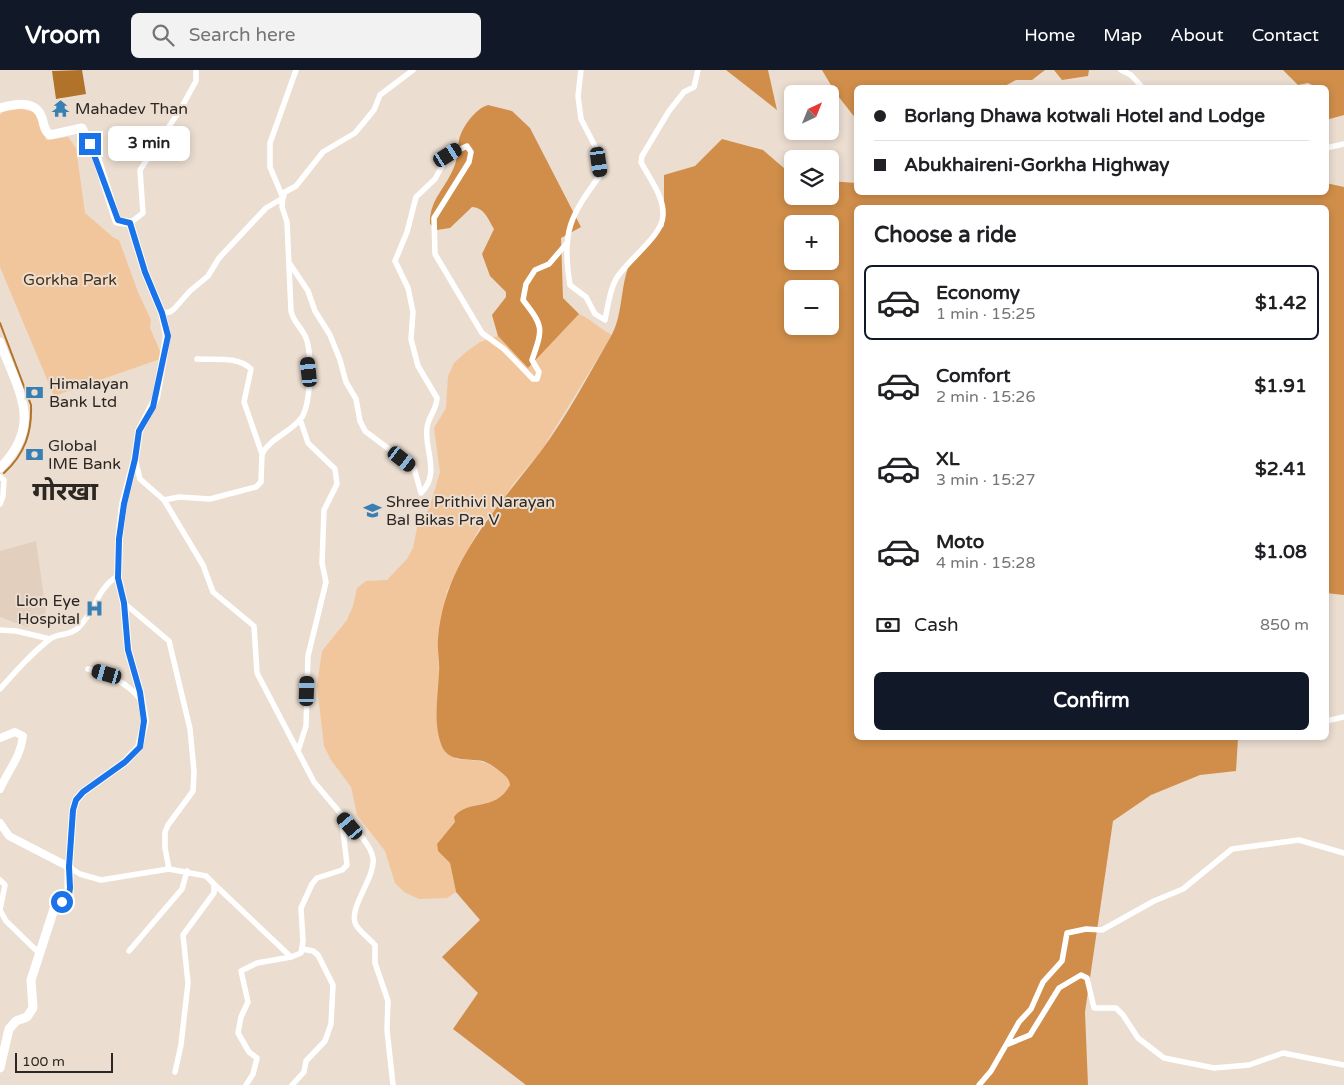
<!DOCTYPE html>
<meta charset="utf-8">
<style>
:root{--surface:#fff;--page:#f2f2f2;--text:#202124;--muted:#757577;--line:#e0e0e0;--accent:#111827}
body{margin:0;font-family:"Varela Round","Noto Sans Devanagari",sans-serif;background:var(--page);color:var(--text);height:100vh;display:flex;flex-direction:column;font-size:19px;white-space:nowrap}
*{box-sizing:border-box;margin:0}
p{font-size:16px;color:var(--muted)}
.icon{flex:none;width:28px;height:28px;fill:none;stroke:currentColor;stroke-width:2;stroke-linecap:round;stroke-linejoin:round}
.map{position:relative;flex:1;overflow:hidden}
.panel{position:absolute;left:854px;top:135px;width:475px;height:535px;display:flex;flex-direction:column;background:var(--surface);border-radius:8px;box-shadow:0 2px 8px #0003}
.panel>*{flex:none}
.top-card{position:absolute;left:854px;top:15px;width:475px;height:110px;border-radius:8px;box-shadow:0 2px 8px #0003;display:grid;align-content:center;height:110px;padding:0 20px;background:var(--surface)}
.needle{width:32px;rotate:43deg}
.controls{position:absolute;left:784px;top:15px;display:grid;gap:10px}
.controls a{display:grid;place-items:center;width:55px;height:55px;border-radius:8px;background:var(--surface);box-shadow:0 2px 8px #0003;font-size:25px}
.scale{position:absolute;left:15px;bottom:12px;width:98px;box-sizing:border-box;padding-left:5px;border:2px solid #2c2722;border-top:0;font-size:14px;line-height:18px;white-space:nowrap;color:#2c2722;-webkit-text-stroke:4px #ebddd0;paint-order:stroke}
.end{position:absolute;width:22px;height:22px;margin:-11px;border:6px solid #1a73e8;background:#fff;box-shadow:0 0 0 2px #fff}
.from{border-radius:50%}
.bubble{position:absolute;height:35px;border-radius:8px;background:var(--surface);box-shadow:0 2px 8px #0003;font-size:16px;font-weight:700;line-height:35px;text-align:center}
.car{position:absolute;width:15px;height:30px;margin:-15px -8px;border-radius:6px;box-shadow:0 0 4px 1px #0007;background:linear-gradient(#222 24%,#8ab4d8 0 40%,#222 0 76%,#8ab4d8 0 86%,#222 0)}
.top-card b{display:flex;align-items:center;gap:18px;height:48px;font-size:19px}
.top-card b+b{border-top:1px solid var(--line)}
.top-card i{width:12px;height:12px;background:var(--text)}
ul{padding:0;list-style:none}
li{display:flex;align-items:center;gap:15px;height:75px;margin:0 10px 8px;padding:0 10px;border:2px solid transparent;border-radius:8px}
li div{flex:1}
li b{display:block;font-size:19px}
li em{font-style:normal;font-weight:700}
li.active{border-color:var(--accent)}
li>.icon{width:45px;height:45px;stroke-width:1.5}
h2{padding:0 20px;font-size:22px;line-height:60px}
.pay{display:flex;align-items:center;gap:12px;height:55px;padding:0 20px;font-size:19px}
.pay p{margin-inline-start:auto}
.button{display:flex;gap:10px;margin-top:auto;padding:10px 20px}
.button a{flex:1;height:58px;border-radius:8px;background:var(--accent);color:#fff;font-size:20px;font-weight:700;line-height:58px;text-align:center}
header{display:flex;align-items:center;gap:30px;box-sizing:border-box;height:70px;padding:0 25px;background:var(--accent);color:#fff}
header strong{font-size:24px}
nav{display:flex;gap:28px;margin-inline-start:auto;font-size:18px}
.search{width:350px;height:45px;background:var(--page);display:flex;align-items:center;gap:12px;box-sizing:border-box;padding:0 18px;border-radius:8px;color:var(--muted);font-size:19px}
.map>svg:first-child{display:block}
.built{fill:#e3cfbd}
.green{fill:#f2c69c}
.forest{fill:#d08e4a;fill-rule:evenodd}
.water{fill:#b1722a}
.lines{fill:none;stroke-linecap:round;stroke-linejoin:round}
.stream{stroke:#b1722a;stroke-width:2}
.minor{stroke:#fff;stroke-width:5.5}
.tertiary{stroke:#fff;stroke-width:8}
.secondary{stroke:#fff;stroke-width:9}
.primary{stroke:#fff;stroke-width:9}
.route{stroke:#1a73e8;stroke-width:6}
.labels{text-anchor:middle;stroke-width:4;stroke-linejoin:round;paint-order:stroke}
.poi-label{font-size:16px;fill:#2c2722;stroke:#ebddd0;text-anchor:start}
.park-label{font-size:16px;fill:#4b2f12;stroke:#ebddd0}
.town-label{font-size:26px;font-weight:bold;fill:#2c2722;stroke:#ebddd0}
</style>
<header>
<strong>Vroom</strong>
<div class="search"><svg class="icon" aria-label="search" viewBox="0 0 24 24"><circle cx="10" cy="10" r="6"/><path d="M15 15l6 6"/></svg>Search here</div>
<nav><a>Home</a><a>Map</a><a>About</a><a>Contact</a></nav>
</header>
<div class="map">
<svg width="1344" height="1015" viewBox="0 0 1344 1015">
<rect width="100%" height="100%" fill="#ebddd0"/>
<!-- built -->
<path class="built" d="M36,471L46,542L27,557L0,547V481Z"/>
<!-- green -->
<path class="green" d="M21,39L36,42L46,70L68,67L76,78L85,143L114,168L119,170L138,222L151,250L150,258L163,288L54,326L0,197V45L5,40Z
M579,244C591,249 600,259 612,265L541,381L514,413L498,437L481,455L447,521L438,569L439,602L456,689C483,691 488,690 509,709L510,717L497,731L459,741L455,752L437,774L438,781L450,793L456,822L447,828L419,829L404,822L395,813L385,781L357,745L351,717L331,690L324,676L317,616L322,581L347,550L353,536L357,518L366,511L387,510L407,489L413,478L418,453L429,439L440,402L434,358L446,338L448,306L454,293L466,282L480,272L498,266L528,298Z"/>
<!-- forest -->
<path class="forest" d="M726,0H768L777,40Z
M822,0H1045L1032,10H1016L1003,17L856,18V49L835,22Z
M1054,0H1089L1088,6L1062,10Z
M1283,0H1344V45L1326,50V18L1316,17L1308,13L1298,15Z
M488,35L512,41L530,58L581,157L561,168L563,228L579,244L528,298L498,266L492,245L506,227V222L490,206L482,184L494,159C488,149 485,138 472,137L450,158L437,160L430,154C429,130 446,118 454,97C458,88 457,79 459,70C462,57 475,39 488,35Z
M722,69L763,80L792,105V126H830V111L856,113V122H1326V113L1344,117V525L1326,523V138H856V668H1238L1236,701L1200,705L1151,725L1113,751L1085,942L1088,1015H526L453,959L478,923L442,887L480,850L456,822L450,793L438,781L437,774L455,752L454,747C468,728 495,743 510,715C509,709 507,707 502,703C496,698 491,694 483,691C468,688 447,693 441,674C433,652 438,627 439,603C440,592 437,580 438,569C444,492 497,439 541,381C567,346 588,306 610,268C623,247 620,218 629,195C634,184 655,166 664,156V105L695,96ZM792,154H830V191H792ZM792,219H830V256H792Z"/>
<!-- water -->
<path class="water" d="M82,0L86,24L56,29L52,1Z"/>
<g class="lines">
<!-- stream -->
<path class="stream" d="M0,253L31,335C32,362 25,384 4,403"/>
<!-- minor -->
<path class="minor" d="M581,0L578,26L581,49L597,80L601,104C570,146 561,162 570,215L586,227L595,244L605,250C608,236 609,222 616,209C627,190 663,166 663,145C664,126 649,108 641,92L642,86L669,41L684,22L694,17L698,0
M1121,0L1131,5L1143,18
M1326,78L1344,74
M130,153L143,143L140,100L180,40L196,11V0
M290,194L308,221L315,241L330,265L340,290L346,312L356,329L360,351L365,361L414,398L421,423C441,403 424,380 427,358C428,347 437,339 437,328L418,296L411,269L413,242L408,218L395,191L407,162L416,127L435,109L448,85L467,76L471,82L469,92L434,148L435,184L482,263L504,279L533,309H537L539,302L532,290C543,258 544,257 523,230L526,214L535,200L549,194L567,173
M162,243L170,242L174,239L190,221L208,206L219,188L266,138L283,128L285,122L296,116L323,82L355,63L374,40L380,25L413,0
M262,384C271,367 292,362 302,347C311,332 313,278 304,264C299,255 293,251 291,241L287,152L282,137L283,128L270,97V73L296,0
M135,389L140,409L164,430L203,495L213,522L254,556L257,603L314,712L341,744L347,795L342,800L317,808L312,814L301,838L303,871L301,883L291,887L214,814
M0,407L4,410L3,426L0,434
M164,430L179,427L210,429L256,417L261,412L262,384L244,332L251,299C238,286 215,290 197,289
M0,560L16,561L50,569
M88,599C109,605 127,612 141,630
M0,619C16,601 31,584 50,569C58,563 70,566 78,558C95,542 97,518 118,506
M1326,651L1344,647
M298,681L306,656L308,586L326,512L322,493L324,440L337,414L335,399L308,373L300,349
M341,744C351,756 370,772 373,788C376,807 347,839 356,855C360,862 369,868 375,875V893L388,931L387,960L393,1015
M69,797L80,804L101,810L169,799L165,778V762L168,755L193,721L194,701L190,659L169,571L124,533
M169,799L206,806L214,814V823L183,865L188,913L181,975L175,1002
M0,810L5,815L0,840L6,851L40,884
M129,881L182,819L187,801
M1006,975L1019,952L1031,939L1043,912L1062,891L1067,863L1086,859L1102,860L1154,831L1183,819L1232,779L1299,770L1344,783
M246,1015L253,1004L257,988L249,982L238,963L241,947L248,932L241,901L257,893L291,887
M292,1015L304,1002L306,991L325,971L331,954L333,915L318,885L313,881L303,879
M979,1015L991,1001L1006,975L1030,965L1059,918L1081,905L1087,908L1094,938H1116L1123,945L1138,968L1164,988L1214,998L1249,995L1283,983L1344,995"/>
<!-- tertiary -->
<path class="tertiary" d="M0,668L15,662L23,666C20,689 9,698 0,719
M0,753L9,766L69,797L73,740L76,730L83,722L125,692L139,677L145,651L140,622L128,580L124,533L118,508L119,469L123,434L135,389L139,361L156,328L167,266L162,243L145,202L130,153"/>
<!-- secondary -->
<path class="secondary" d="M0,998L9,959L16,951L27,947L33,938L31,910L54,839L69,825V797"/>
<!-- primary -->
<path class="primary" d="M0,38C14,34 36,29 42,48C44,54 44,61 50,65L82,58L97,89L117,151L130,153
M0,272C18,321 44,354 0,398"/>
</g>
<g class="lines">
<!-- route -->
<path class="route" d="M62,832L69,825L70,818L69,797L73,740L76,730L83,722L125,692L140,677L144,651L140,622L128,580L124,533L118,508L119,469L124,434L135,389L139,361L153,337L168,266L162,243L145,202L130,153L118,150L90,74"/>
</g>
<!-- icons -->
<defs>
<symbol id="temple-bare" viewBox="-9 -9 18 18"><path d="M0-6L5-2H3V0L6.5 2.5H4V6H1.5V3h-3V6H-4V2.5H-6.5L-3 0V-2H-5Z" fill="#387fb4" stroke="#ebddd0" stroke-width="2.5" paint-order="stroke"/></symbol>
<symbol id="bank-bare" viewBox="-9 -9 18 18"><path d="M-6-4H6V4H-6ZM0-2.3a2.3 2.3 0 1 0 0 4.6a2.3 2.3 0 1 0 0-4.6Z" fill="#387fb4" stroke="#ebddd0" stroke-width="2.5" paint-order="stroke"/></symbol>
<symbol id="school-bare" viewBox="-9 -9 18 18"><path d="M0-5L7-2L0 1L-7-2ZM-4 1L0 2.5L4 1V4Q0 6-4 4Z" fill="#387fb4" stroke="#ebddd0" stroke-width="2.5" paint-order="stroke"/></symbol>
<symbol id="hospital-bare" viewBox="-9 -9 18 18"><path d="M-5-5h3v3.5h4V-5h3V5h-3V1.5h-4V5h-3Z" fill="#387fb4" stroke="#ebddd0" stroke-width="2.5" paint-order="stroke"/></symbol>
</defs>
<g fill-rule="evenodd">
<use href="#temple-bare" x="48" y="26" width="25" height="25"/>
<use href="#bank-bare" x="22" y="310" width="25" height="25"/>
<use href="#bank-bare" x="22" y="372" width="25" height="25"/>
<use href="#school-bare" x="360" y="428" width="25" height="25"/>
<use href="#hospital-bare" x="82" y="526" width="25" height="25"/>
</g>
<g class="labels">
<!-- poi labels -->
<g class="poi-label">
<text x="75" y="44">Mahadev Than</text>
<text x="49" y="319">Himalayan<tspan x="49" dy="18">Bank Ltd</tspan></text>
<text x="48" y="381">Global<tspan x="48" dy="18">IME Bank</tspan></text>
<text x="386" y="437">Shree Prithivi Narayan<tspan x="386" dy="18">Bal Bikas Pra V</tspan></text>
<text x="80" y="536" text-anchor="end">Lion Eye<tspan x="80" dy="18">Hospital</tspan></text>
</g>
<!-- park labels -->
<g class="park-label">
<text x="70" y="215">Gorkha Park</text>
</g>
<!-- town labels -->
<g class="town-label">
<text x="65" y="430">गोरखा</text>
</g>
</g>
</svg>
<div class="controls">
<a><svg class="needle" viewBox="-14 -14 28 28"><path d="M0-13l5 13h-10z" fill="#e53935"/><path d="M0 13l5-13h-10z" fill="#757577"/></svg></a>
<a><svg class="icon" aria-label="layers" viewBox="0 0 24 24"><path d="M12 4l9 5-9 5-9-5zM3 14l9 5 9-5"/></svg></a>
<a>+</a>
<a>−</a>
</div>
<div class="scale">100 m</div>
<i class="end from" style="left:62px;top:832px"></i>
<i class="end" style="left:90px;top:74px"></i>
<div class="bubble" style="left:108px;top:56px;width:82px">3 min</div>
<i class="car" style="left:448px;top:85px;rotate:58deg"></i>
<i class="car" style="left:599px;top:92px;rotate:172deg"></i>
<i class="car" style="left:309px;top:302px;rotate:354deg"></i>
<i class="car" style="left:402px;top:389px;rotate:128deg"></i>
<i class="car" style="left:107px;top:604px;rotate:286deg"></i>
<i class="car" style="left:307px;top:621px;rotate:2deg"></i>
<i class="car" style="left:350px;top:756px;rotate:320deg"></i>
<div class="top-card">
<b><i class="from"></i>Borlang Dhawa kotwali Hotel and Lodge</b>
<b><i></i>Abukhaireni-Gorkha Highway</b>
</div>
<section class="panel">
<h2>Choose a ride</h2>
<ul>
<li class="active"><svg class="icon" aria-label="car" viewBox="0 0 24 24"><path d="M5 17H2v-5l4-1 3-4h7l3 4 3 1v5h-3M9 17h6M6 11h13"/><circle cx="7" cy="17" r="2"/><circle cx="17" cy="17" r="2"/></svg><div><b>Economy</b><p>1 min · 15:25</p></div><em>$1.42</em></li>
<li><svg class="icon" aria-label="car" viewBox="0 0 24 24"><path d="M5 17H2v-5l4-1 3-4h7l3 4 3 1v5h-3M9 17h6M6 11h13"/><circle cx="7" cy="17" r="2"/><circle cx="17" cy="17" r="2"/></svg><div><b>Comfort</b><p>2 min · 15:26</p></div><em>$1.91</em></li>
<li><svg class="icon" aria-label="car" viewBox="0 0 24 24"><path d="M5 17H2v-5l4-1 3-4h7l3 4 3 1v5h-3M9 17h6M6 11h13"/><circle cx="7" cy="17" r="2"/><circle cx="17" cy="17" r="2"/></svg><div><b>XL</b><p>3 min · 15:27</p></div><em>$2.41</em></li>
<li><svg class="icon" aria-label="car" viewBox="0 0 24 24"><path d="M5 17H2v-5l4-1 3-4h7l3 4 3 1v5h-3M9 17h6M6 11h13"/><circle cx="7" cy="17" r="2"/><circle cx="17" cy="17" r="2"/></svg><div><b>Moto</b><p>4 min · 15:28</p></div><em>$1.08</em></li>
</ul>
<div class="pay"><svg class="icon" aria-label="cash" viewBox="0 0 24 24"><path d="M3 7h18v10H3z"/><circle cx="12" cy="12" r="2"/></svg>Cash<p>850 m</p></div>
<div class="button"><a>Confirm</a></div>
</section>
</div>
